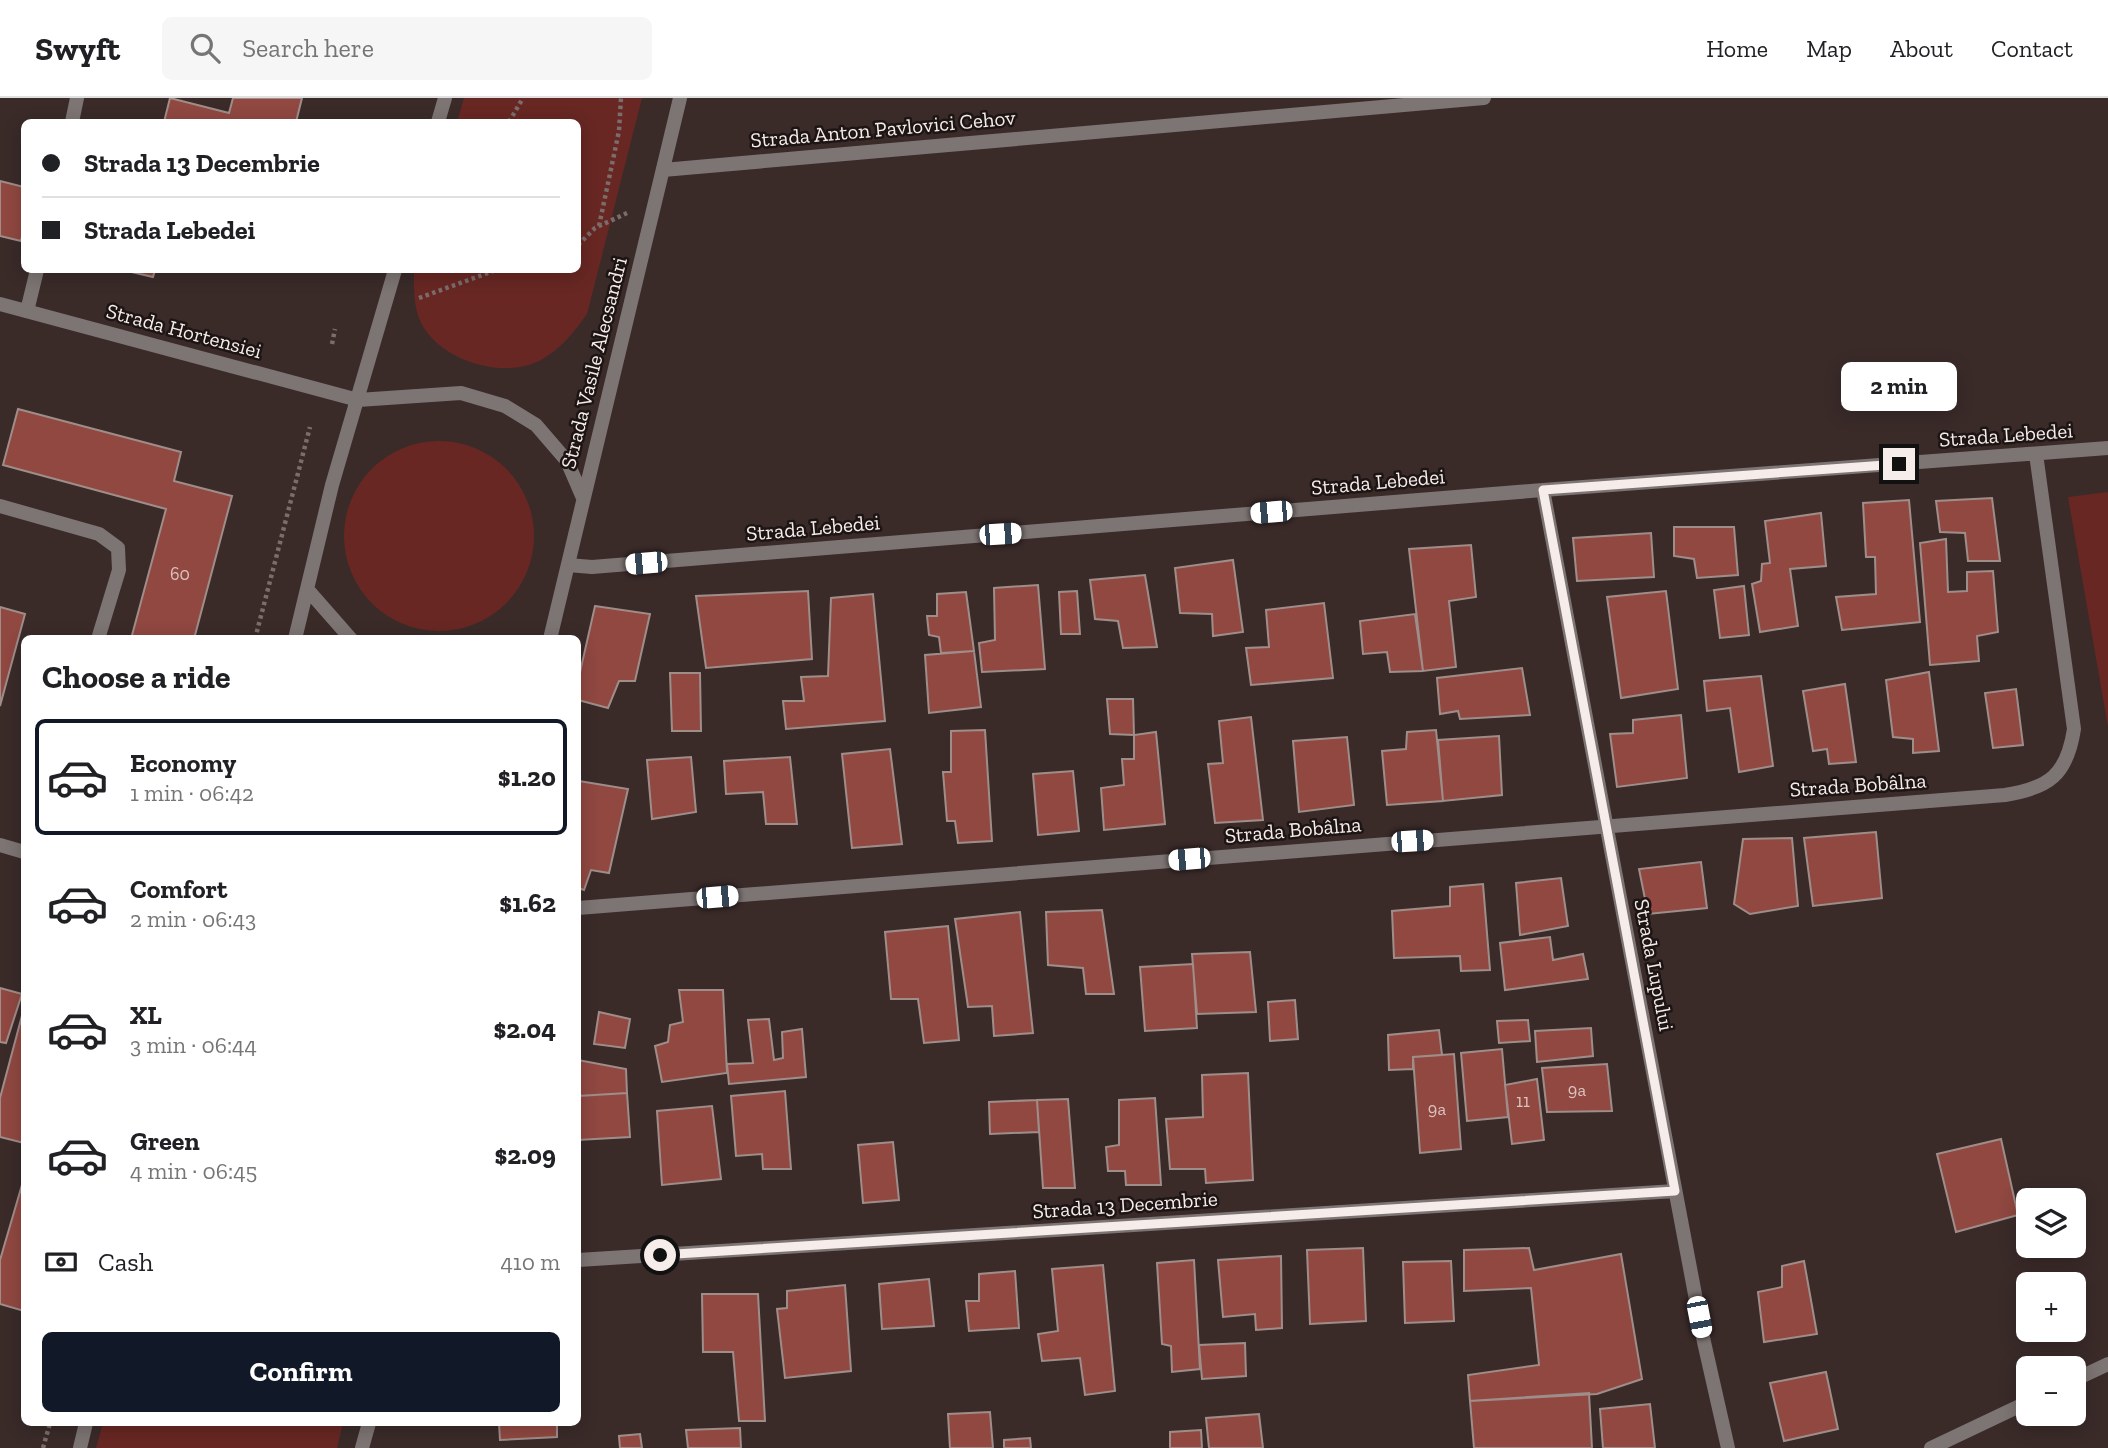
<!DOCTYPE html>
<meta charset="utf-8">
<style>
:root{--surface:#fff;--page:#f6f6f6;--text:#202124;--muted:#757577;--line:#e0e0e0;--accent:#111827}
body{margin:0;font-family:"Zilla Slab",serif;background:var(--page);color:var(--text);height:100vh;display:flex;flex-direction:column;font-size:26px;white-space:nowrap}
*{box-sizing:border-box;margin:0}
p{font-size:23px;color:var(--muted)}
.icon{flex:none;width:38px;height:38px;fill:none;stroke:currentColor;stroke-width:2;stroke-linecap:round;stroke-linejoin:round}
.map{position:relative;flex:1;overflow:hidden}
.side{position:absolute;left:21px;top:537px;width:560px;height:791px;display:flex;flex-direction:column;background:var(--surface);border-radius:10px;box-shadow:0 4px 18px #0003}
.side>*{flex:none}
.banner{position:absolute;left:21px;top:21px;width:560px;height:154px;border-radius:10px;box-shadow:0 4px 18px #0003;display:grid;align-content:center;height:154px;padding:0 21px;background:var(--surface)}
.tools{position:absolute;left:2016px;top:1090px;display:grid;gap:14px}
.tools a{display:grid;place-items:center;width:70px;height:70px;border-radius:10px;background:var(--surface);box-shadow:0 4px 18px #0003;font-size:35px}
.end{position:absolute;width:32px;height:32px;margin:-16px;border:9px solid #f6ecea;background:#111;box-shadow:0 0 0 4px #111}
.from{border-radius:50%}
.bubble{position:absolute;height:49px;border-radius:10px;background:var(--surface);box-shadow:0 4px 18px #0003;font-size:23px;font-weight:700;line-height:49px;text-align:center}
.car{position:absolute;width:21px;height:42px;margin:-21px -10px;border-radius:9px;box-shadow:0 0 5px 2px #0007;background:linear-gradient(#fff 24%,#345 0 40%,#fff 0 76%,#345 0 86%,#fff 0)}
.banner b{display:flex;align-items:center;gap:24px;height:66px;font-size:26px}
.banner b+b{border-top:2px solid var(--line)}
.banner i{width:18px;height:18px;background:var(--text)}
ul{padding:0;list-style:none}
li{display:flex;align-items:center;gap:21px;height:116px;margin:0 14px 10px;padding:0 7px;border:4px solid transparent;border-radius:10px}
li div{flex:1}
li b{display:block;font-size:26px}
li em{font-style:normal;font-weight:700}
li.selected{border-color:var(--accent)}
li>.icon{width:63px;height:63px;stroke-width:1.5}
h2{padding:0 21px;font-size:32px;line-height:84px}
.pay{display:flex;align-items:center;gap:18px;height:77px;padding:0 21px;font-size:26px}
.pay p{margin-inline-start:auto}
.cta{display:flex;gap:14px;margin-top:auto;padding:14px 21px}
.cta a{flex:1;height:80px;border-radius:10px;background:var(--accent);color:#fff;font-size:28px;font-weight:700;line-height:80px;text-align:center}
header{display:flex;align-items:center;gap:42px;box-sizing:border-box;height:98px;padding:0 35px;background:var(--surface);border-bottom:2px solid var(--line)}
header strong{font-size:33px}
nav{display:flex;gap:38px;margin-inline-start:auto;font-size:24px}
.search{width:490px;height:63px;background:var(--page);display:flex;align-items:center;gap:18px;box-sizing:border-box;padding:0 24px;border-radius:10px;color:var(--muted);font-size:26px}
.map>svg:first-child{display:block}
.green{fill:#682723}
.building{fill:#904841;stroke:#9f8d8a;stroke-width:2}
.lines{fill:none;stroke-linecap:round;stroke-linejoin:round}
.path{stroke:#7a6d6b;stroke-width:4.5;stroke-dasharray:3.5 3.5;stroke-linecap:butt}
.service{stroke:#7d7574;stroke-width:14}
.minor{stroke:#7d7574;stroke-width:14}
.tertiary{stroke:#7d7574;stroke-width:14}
.route{stroke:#f6ecea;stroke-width:9}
.labels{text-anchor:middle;stroke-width:5;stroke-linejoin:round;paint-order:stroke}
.number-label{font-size:18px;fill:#dcc3c0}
.street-label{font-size:21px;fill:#f6ecea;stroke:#1c1514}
</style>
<header>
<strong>Swyft</strong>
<div class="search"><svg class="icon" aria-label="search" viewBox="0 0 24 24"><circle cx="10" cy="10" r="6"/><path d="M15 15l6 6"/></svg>Search here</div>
<nav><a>Home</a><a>Map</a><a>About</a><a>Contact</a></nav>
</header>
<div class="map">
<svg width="2108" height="1350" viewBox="0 0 2108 1350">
<rect width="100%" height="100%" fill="#3a2b29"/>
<!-- green -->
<path class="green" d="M464,0H642L587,216C574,234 561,251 541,262C506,281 446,265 424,230C413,213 414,193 414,173L578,172V24H457Z
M344 438a95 95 0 1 1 190 0a95 95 0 1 1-190 0Z
M2108,394V629L2068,399Z
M103,1325H343L337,1350H96Z"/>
<!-- building -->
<path class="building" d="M170,0L229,15L233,0H302L296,24H164Z
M0,83L24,89V130L21,143L0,138Z
M123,172H155L153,179Z
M18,311L181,354L174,383L232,398L194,541H131L166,411L3,367Z
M1992,400L2000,463H1968L1965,435L1940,434L1936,403Z
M1909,402L1920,524L1842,532L1836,499L1876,496L1875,459H1866L1863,405Z
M1821,415L1826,468L1790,471L1798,528L1760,534L1752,486L1761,483L1762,466L1770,465L1765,423Z
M1674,429H1734L1738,477L1697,480L1694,461L1674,458Z
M1651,435L1654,479L1577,483L1573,440Z
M1946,441L1948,494L1967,493V474L1993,473L1998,534L1977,538L1979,563L1930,567L1920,445Z
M1471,447L1476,499L1449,503L1456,569L1423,573L1409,451Z
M1233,462L1243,534L1213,538L1212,516L1180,515L1175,470Z
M1145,477L1157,549L1123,550L1118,523L1095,521L1090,482Z
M1038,487L1045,571L982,574L979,545L995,542L994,490Z
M1744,488L1749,537L1720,540L1714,492Z
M808,493L812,561L706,570L696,498Z
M1077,493L1080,536H1061L1059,494Z
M1666,493L1678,591L1621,600L1607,499Z
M966,494L974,553L941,555L939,539L929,537L927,518H937V496Z
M873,496L885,623L786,631L783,603H804L801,579L828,578L831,500Z
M1324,505L1333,580L1251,587L1246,550L1269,549L1266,512Z
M595,508L650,516L635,583H619L608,610L578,602V583Z
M0,509L25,516L0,608Z
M1415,516L1423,573L1390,574L1387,554L1363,556L1360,523Z
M974,553L981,609L929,615L925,557Z
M1522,570L1530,617L1460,621L1458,613L1440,616L1437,580Z
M1929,574L1939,653L1913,655V641L1893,639L1886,582Z
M670,575H700L701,633H672Z
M1761,578L1773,668L1739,674L1730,610L1707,613L1704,583Z
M1845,586L1856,664L1829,666L1827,651L1813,653L1803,593Z
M2016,591L2023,647L1993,650L1985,595Z
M1107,601H1133L1134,637L1110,636Z
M1681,617L1687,680L1617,689L1610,636L1633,635V622Z
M1251,619L1263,722L1215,725L1208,666L1223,665L1219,623Z
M985,632L992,743L958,745L955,723H947L943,674H951V633Z
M1436,632L1443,703L1387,707L1382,653L1406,651L1407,634Z
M1156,634L1165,726L1104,732L1101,690L1124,687L1122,661H1134V637Z
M1499,638L1502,697L1443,703L1438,642Z
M1347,639L1354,707L1299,714L1293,643Z
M890,651L902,746L852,750L842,656Z
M691,659L696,714L652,721L647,662Z
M790,659L797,726H766L763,694L726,696L724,663Z
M1073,673L1079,733L1038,737L1033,676Z
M579,683L628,691L609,775L591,772L584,792L578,790Z
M1876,734L1882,800L1813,808L1804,740Z
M1792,740L1798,808L1750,816L1734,806L1743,741Z
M1701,764L1707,810L1648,816L1639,771Z
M1561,780L1568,828L1520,837L1516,785Z
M1483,786L1490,872L1461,873L1460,858L1394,860L1392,813L1450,808V789Z
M1102,812L1114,896H1086L1083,870L1048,867L1046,814Z
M1020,814L1033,935L994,938L992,908L968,909L955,821Z
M948,828L959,942L924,945L918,901H891L885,834Z
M1550,839L1553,862L1583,856L1588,881L1505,892L1500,845Z
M1250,854L1256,914L1197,916L1192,856Z
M1193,866L1197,930L1145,933L1140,869Z
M0,890L22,896L6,945L0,944Z
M679,892H723L727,975L662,984L655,948L668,944L670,927L683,924Z
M1295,902L1298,941L1270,943L1268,904Z
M24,910V1045L0,1039V1000Z
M599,914L630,921L625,950L594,946Z
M769,921L774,962L783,960L782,934L802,931L806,979L729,986L727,966L753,965L748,922Z
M1528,922L1530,943L1499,945L1497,923Z
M1591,930L1593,958L1537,964L1535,933Z
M1439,932L1442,957L1413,959V971L1389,972L1388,937Z
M1502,951L1508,1019L1467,1023L1461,955Z
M1454,956L1461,1051L1420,1055L1413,959Z
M578,962L626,971L627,995L578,998Z
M1607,966L1612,1013L1547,1014L1542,970Z
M1248,975L1253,1082L1206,1085L1205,1071H1170L1166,1021L1203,1019L1202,977Z
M1537,981L1544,1042L1512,1046L1505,987Z
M785,993L791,1071H763L762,1056L736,1058L731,998Z
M627,995L630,1039L578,1042V998Z
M1155,1000L1161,1087H1126L1125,1073H1108L1106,1049L1119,1047V1002Z
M1068,1001L1075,1090H1043L1037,1002Z
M1037,1002L1039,1034L990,1036L989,1004Z
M712,1008L721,1081L662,1087L657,1013Z
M2001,1041L2018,1117L1956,1134L1937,1056Z
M893,1044L899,1102L863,1105L858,1047Z
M24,1080V1213L0,1206V1162Z
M1363,1150L1366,1223L1310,1226L1307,1152Z
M1529,1150L1534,1172L1621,1156L1642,1281L1597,1296L1470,1303L1468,1277L1539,1267L1531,1190L1464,1193V1152Z
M1281,1158L1282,1230L1256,1232L1255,1216L1223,1219L1218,1162Z
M1194,1162L1200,1271L1172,1274L1171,1248L1162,1246L1157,1165Z
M1451,1163L1454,1223L1405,1225L1403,1164Z
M1804,1163L1817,1236L1764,1244L1758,1194L1782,1189V1168Z
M1103,1167L1115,1293L1085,1297L1080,1260L1042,1263L1038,1236L1058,1233L1052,1171Z
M1015,1173L1019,1230L969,1233L966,1203H979V1176Z
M929,1181L934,1228L882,1231L879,1186Z
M845,1187L851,1273L785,1280L777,1211L787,1210V1193Z
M702,1196H758L765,1323H739L733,1254H703Z
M1245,1245L1246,1278L1202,1281L1199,1247Z
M1826,1274L1838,1331L1784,1343L1770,1285Z
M1589,1295L1592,1350H1474L1470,1303Z
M1650,1306L1655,1350H1603L1600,1311Z
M990,1314L993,1350H950L948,1316Z
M1259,1316L1263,1350H1209L1206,1320Z
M499,1325H557V1339L500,1342Z
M740,1330L741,1350H688L686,1332Z
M1201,1332L1202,1350H1170V1334Z
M640,1336L642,1350H620L619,1338Z
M1030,1340L1031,1350H1004V1342Z"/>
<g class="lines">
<!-- path -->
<path class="path" d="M509,24L523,0
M599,128L619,33L621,0
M578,147L595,130L627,115
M419,200L496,172
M332,246L335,231
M255,541L310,329
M43,1350L50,1325"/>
<!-- service -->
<path class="service" d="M72,24L77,0
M27,213L37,172
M0,408L99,436L118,450L119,472L98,541"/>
<!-- minor -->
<path class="minor" d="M663,72L1484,0
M0,206L358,302
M1543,392L1704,1244L1728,1350
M568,467L592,469L1543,392L2108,350
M0,747L24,754
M578,810L2005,697C2049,690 2067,677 2074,631L2036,356
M578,1162L1675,1093
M2074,1282L2108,1266
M1931,1350L2028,1304"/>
<!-- tertiary -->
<path class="tertiary" d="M438,24L445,0
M358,302L461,295L505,308L536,327L567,363L583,400
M308,492L351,541
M295,541L332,387L395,172
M550,541L680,0
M80,1350L86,1325
M362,1350L369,1325"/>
</g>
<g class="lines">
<!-- route -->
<path class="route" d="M660,1157L1675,1093L1543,392L1899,366"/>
</g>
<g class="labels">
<!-- number labels -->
<g class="number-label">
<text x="180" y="482">60</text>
<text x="1577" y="998">9a</text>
<text x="1523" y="1009">11</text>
<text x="1437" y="1017">9a</text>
</g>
<!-- street labels -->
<g class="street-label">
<text transform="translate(883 31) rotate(-5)" y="7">Strada Anton Pavlovici Cehov</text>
<text transform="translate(184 233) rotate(15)" y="7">Strada Hortensiei</text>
<text transform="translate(594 265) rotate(-76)" y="7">Strada Vasile Alecsandri</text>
<text transform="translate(2006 337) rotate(-4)" y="7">Strada Lebedei</text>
<text transform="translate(1378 384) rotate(-5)" y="7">Strada Lebedei</text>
<text transform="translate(813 430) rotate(-5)" y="7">Strada Lebedei</text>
<text transform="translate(1858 687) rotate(-4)" y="7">Strada Bobâlna</text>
<text transform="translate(1293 732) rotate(-5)" y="7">Strada Bobâlna</text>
<text transform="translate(1654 867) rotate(79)" y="7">Strada Lupului</text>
<text transform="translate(1125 1107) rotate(-4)" y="7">Strada 13 Decembrie</text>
</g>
</g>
</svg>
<div class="tools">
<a><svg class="icon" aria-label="layers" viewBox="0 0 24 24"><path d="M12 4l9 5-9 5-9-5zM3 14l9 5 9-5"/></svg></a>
<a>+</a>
<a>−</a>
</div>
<i class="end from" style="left:660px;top:1157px"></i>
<i class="end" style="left:1899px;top:366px"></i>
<div class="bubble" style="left:1841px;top:264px;width:116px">2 min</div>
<i class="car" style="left:1271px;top:414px;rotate:265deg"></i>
<i class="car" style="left:1000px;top:436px;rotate:86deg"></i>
<i class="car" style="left:646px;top:465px;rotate:265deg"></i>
<i class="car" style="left:1412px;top:743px;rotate:86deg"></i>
<i class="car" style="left:1189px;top:761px;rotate:265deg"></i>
<i class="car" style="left:717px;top:799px;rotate:85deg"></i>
<i class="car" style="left:1699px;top:1219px;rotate:169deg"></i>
<div class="banner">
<b><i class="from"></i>Strada 13 Decembrie</b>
<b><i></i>Strada Lebedei</b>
</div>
<section class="side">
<h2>Choose a ride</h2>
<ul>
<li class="selected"><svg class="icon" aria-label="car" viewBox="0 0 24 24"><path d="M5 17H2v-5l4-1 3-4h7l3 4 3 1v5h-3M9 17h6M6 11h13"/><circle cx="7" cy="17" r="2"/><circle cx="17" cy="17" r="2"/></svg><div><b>Economy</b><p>1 min · 06:42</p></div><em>$1.20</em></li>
<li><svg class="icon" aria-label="car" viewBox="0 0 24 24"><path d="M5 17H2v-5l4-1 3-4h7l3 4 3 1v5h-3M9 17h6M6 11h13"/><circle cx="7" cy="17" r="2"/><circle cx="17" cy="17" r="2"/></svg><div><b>Comfort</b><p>2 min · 06:43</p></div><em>$1.62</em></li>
<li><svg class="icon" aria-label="car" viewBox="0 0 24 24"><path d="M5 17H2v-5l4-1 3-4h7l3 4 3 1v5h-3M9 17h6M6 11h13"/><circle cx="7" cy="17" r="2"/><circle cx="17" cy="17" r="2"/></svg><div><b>XL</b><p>3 min · 06:44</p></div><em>$2.04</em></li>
<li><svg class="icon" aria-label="car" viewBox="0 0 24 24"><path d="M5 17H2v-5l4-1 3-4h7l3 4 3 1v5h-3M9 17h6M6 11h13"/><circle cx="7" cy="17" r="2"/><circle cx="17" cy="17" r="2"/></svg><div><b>Green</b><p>4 min · 06:45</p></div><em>$2.09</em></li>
</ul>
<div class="pay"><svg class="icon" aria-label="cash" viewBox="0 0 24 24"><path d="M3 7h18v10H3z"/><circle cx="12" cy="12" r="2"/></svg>Cash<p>410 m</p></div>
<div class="cta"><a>Confirm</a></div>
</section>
</div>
